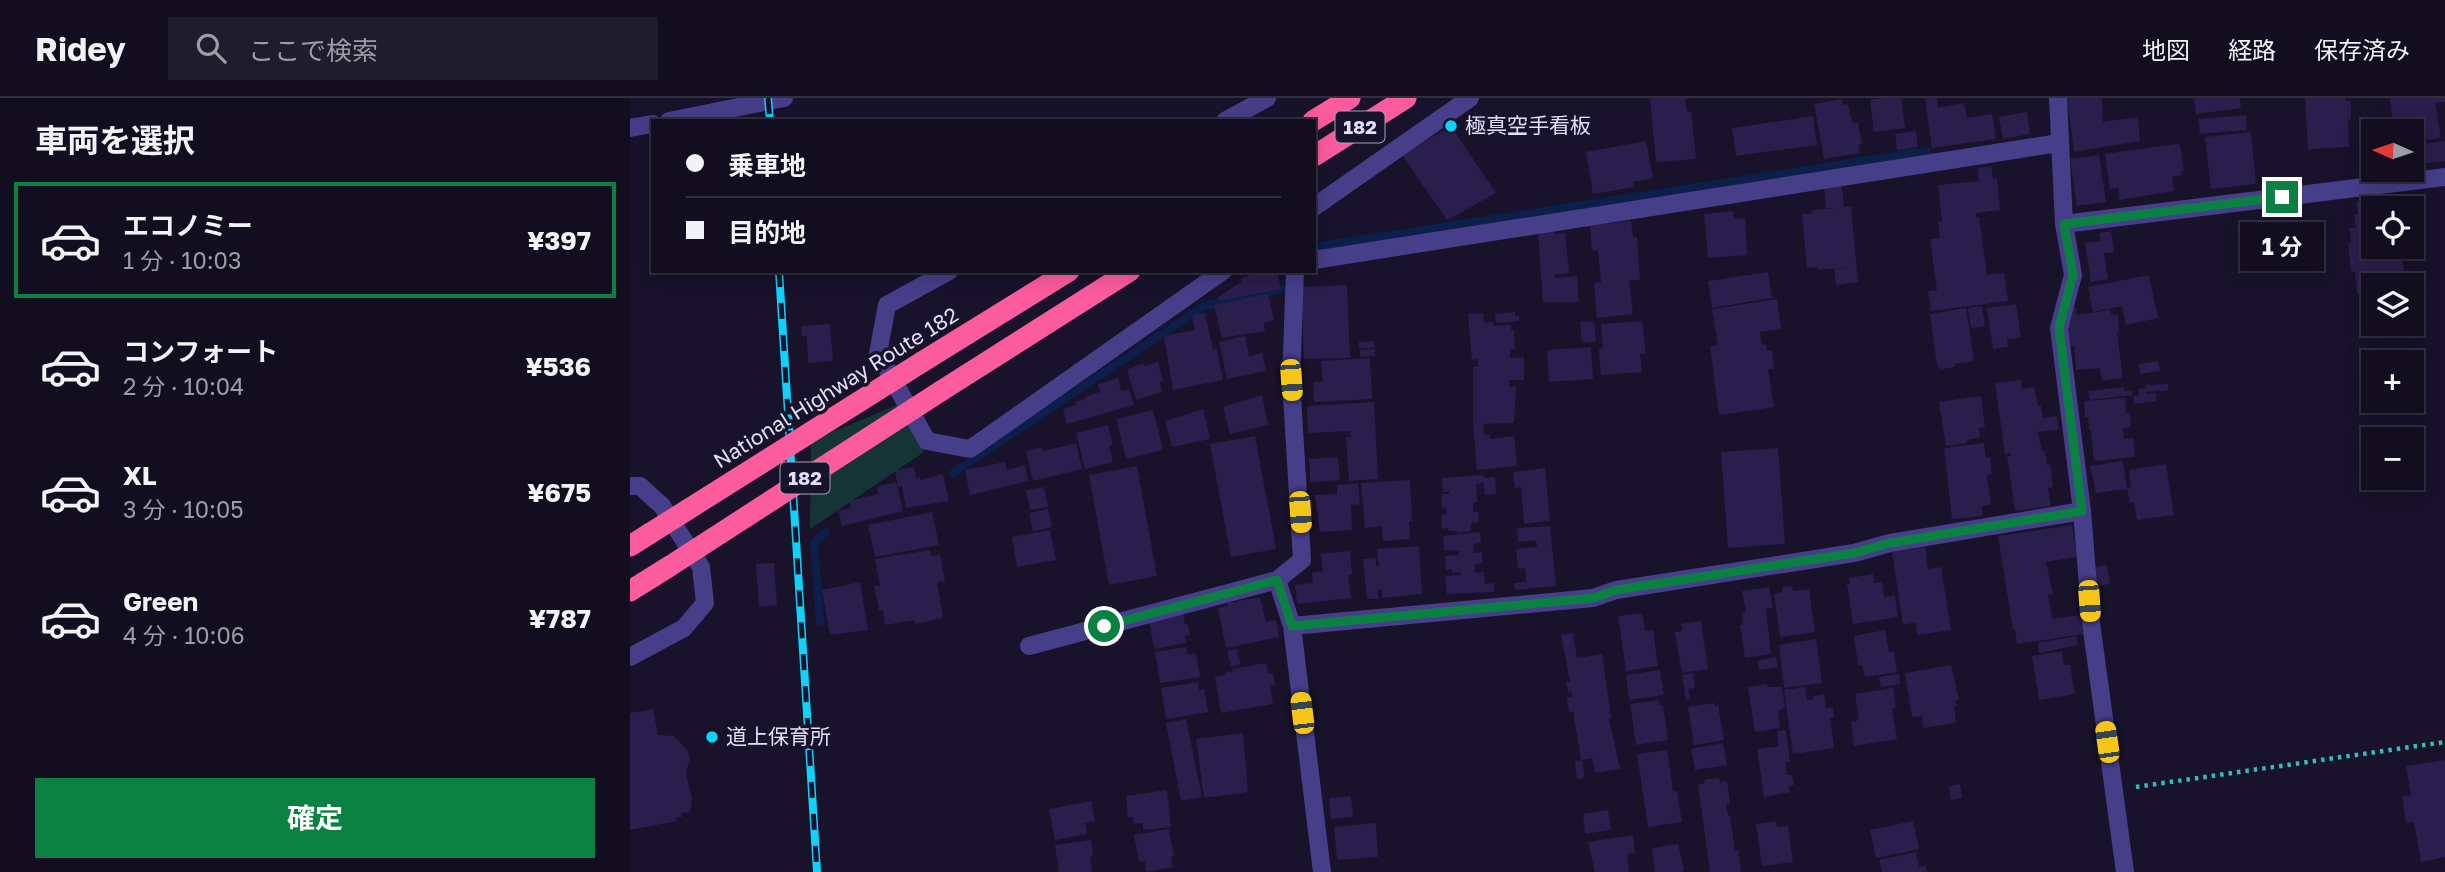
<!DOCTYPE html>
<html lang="ja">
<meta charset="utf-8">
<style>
:root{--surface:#120e20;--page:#1f1c2d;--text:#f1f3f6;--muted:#9c9ca5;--line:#312e3e;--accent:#0b8043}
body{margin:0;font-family:"Golos Text","Noto Sans JP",sans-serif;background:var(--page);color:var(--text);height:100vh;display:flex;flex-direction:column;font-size:26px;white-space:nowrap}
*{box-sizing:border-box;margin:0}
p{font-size:23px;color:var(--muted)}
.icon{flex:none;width:38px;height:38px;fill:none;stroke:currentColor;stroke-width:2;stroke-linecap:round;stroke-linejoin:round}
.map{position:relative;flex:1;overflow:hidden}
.panel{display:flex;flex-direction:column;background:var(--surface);width:630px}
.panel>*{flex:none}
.banner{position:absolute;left:21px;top:21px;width:665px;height:154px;border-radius:0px;box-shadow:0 4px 18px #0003,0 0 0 2px var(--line);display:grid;align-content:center;height:154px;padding:0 35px;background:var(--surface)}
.needle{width:46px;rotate:273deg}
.fabs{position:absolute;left:1731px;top:21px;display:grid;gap:14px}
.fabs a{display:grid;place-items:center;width:63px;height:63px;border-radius:0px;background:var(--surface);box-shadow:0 4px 18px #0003,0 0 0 2px var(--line);font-size:35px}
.end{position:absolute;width:32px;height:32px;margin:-16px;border:9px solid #0b8043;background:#fff;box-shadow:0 0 0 4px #fff}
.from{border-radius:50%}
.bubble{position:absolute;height:49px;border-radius:0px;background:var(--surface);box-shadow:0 4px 18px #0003,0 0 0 2px var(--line);font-size:23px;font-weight:700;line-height:49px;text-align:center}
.car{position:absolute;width:21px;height:42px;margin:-21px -10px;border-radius:9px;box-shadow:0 0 5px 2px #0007;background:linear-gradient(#f5c518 24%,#345 0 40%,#f5c518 0 76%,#345 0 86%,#f5c518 0)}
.banner b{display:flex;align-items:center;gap:24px;height:66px;font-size:26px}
.banner b+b{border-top:2px solid var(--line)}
.banner i{width:18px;height:18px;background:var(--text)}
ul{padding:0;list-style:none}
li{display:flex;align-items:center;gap:21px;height:116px;margin:0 14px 10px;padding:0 21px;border:4px solid transparent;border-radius:0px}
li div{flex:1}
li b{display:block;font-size:26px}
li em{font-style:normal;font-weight:700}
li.active{border-color:var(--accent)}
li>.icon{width:63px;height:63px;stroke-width:1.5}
h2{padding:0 35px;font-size:32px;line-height:84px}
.button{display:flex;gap:14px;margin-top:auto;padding:14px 35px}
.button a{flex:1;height:80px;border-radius:0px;background:var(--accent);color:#fff;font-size:28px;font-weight:700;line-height:80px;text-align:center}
header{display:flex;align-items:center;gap:42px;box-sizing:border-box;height:98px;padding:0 35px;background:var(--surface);border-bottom:2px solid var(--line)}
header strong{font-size:33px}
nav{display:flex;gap:38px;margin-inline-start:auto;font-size:24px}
.search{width:490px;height:63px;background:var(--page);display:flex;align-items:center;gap:18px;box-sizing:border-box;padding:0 24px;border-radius:0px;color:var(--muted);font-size:26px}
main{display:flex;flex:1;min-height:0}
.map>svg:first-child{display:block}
.green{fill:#153435}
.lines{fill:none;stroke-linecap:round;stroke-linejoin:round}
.stream{stroke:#0c1f4a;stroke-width:8}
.building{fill:#2a1e4c}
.path{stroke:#34bbbc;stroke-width:4.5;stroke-dasharray:3.5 5;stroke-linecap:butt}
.street{stroke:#463e89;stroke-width:18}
.highway{stroke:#fc5b9e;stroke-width:21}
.rail-casing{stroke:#0dd3fa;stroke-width:8}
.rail{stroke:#18122b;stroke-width:5;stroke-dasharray:16;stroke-linecap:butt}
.highway-bridge{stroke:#fc5b9e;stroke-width:21}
.route{stroke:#0b8043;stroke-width:9}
.poi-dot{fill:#0dd3fa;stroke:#18122b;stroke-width:2.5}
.labels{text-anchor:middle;stroke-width:7;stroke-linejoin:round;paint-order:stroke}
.shield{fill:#18122b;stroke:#a6a0bf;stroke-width:2}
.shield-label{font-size:19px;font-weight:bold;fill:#e3ddfe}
.poi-label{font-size:21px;fill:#e3ddfe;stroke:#18122b;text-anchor:start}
.street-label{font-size:21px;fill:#e3ddfe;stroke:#18122b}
</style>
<header>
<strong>Ridey</strong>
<div class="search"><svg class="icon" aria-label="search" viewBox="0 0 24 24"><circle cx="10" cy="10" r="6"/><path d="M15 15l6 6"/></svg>ここで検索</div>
<nav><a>地図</a><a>経路</a><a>保存済み</a></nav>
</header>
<main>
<section class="panel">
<h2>車両を選択</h2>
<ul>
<li class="active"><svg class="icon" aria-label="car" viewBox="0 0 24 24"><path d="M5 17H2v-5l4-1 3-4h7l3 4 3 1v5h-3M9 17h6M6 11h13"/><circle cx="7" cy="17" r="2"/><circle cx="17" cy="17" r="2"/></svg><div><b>エコノミー</b><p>1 分 · 10:03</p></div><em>¥397</em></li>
<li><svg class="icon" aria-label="car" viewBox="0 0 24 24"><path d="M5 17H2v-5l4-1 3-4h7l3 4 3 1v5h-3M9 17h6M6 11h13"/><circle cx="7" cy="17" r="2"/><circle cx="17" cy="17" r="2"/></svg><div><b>コンフォート</b><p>2 分 · 10:04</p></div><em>¥536</em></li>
<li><svg class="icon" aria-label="car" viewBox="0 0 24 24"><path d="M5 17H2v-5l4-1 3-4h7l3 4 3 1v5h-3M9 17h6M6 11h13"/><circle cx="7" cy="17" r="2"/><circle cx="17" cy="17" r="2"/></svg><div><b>XL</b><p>3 分 · 10:05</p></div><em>¥675</em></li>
<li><svg class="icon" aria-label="car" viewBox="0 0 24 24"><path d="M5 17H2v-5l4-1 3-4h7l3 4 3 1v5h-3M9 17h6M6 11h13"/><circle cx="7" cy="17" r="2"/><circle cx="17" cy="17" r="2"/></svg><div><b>Green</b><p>4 分 · 10:06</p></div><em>¥787</em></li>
</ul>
<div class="button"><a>確定</a></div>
</section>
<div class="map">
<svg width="1815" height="774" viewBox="0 0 1815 774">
<rect width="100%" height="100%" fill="#18122b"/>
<!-- green -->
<path class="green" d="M267,307L294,354L180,431L181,343Z"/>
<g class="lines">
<!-- stream -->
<path class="stream" d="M684,149L1297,53
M323,375L574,208L653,191
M190,524L184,445L196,434"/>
</g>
<!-- building -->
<path class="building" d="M1020,0H1060L1055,2L1057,14L1061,13L1066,61L1026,64Z
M1253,0H1271L1275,30L1244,34L1240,2Z
M1295,0H1307L1308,10L1334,5L1337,20L1362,16L1366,41L1302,50Z
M1437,0H1472L1473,24L1508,19L1510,43L1444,54Z
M1564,0H1610L1611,10L1566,16Z
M1675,0H1715L1716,3H1721V21L1718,22L1719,49L1678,51Z
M1760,0H1815V4L1805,5L1811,40L1782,44V33H1764Z
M1212,1L1213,7L1218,6L1222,25L1228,24L1232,46L1228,47L1230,55L1194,61L1184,6Z
M1397,14L1400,36L1373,41L1369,19Z
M1616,17L1617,32L1570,36L1568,21Z
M1183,18L1187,47L1106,58L1102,30Z
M821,28L866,95L817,122L772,57Z
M1286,33L1288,49L1267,52L1265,36Z
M1621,34L1626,86L1581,91L1575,39Z
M1016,43L1023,80L1003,84L1004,89L963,96L956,54Z
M1815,43V63L1782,67V47Z
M1546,46L1550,47L1554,73H1550L1551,77L1542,79L1544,93L1489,102L1488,90L1480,91L1475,56Z
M1469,57L1476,104L1447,108L1440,61Z
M1361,68L1363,81L1367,80L1370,112L1346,115V119H1349L1357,177L1374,175L1378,203L1301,213L1298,193L1307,192L1300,141L1310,140L1308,124L1312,123L1308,87L1349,83L1348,70Z
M1212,88L1214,109H1221L1228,184L1206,187L1204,171L1219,169L1189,172L1188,169L1177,170L1172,116L1183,115L1182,112L1204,110H1196L1194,89Z
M1759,100L1760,110H1743V149H1774L1775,156H1772L1776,187H1743V200L1731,202V196H1727L1725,174H1721L1718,145H1721L1719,130H1726L1724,117L1728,116L1726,104Z
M1103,113L1104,121L1115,120L1117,157L1078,160L1074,116Z
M1001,123L1003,139H1007L1010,182H999L1003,216L967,220L964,185L971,184L968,152L962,153L960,127Z
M925,133V136L935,135L939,175L925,177V180L947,178L949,204H913L908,135Z
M1481,133L1484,154L1474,155L1478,181L1461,184L1455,145L1471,143L1469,135Z
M621,173H647L651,191L588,203V199L611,184V180L618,178Z
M1138,174L1142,200L1082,210L1078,183Z
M1519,177L1528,220L1496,227L1492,208L1463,214L1458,189Z
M717,187L720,260L674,261L671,189Z
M638,196L644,222L634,225L635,233L592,240L584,207Z
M1147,201L1151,231L1130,234L1132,247L1136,246L1137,253H1142L1144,271H1138L1144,309L1089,317L1080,248L1088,247L1082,211Z
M1386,206L1391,240L1377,241L1378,249L1363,251L1357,210Z
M1352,208L1355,228L1341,230L1338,210Z
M1336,210L1344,263L1324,266L1325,269L1311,271L1307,268L1300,216Z
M1446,210V217L1480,212L1482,217L1488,216L1489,234H1487L1493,280L1472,283L1470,270L1446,272L1444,248L1438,249L1435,211Z
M885,214V218H889V223L866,225L865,216Z
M575,215L583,251H587L593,282L543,292L534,238L565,232L562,218Z
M853,215L854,225L863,224V228L881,227V232H884L885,251H880V260L894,259V282H879V289H886L884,325L853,326L854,337H860V341L884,338L887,368L847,372L843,325V269H848V261L842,262L838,216Z
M964,223L966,243L952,245L950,224Z
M1012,223L1016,256H1010L1012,274L971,277L969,251L973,250L971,226Z
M200,226L203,263L178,265L177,238H172L171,228Z
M615,238L619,258L632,255L636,273L597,281L589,244Z
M744,243L745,249L729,251V244Z
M961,249L963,281L919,284L917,252Z
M745,251V258L730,259V252Z
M740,260L742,301L684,304L683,284L693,283L691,263Z
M1528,263L1530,273L1510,276L1509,266Z
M528,264L533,283L530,284L532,294L506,302L497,272L513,265L514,268Z
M488,280L491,293L499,291L504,307L437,326L433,311L446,307L445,304L455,301L454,299L470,294L468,286Z
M1391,282L1392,291L1404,289L1408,308H1411L1413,320L1427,318L1429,331L1408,334L1412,353H1415L1417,367L1420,366L1423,389L1418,390L1421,408L1385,413L1377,358H1381V355L1375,356L1365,285Z
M1538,286V292L1516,294V296L1526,295V303L1504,306L1503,298L1509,297V291L1516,290V287Z
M1494,289V293L1502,292V297L1460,302L1458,293Z
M632,297L638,327L600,336L593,309Z
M1351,298L1355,329L1349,330L1350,339L1337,342V345L1316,348L1309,304Z
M1495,300L1496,315H1500L1501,329L1493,330L1494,341L1503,340L1505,359L1464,363L1461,332H1459L1458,319H1455L1454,303Z
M744,304L748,381L719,383L716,339H721L720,333L678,335L677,308Z
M573,311L580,341L542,349L535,323Z
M523,312L533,352L496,361L486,321Z
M478,327L483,347L479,348L483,364L455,371L446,335Z
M625,338L646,451L601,459L580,346Z
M446,345L452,371L403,383L396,353L412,349L413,353Z
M1354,345L1356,360L1360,359L1362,376L1357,377L1361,407L1352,408L1353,418L1322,421L1314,350Z
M1148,350L1155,446L1098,450L1091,354Z
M708,359L710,382L680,384L679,361Z
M1493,363L1497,391L1466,395L1460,368Z
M375,364L377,372L395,367L398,383L340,397L335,372Z
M1536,366L1544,417L1507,422L1504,404L1500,405L1497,390L1501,389L1499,372Z
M507,368L527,478L479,487L459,377Z
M284,369L286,380L290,379L291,382L313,376L319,403L276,410L272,388L268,389L265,372Z
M915,370L920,423L894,426L891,389L885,390L883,374Z
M853,377L854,380L865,379L866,396L855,397L854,385L846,386L847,404L843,405V414L848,413L849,424L841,425V433L827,435V433H819L818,430L812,431L811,417L817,416L816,409L812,410L811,396H819V393L813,394L812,380Z
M780,382L782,423H779L780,441L753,443L752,428L735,430L731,385Z
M266,384L273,413L212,428L208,413L221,410L219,403L248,396L247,389Z
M728,385L730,406L721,407L722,432L690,434L685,397L707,396V387Z
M414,389L418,409L400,412L396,392Z
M418,411L422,429L403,433L399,415Z
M302,414L309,447L245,459L238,427Z
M1442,427L1447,459L1416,464L1423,496L1418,497L1422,521L1450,517L1453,536L1387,546L1385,532H1383L1368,438Z
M920,428L926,488L885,492L884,485L896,484L895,470L888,471L886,451L907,449L906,442L888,444L887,430Z
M420,432L426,462L387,469L382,439Z
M850,434L851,445L843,446L844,455L852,454L853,465L845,466V475L854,474L855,486L864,485V494L817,496L815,478L831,477L830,474L822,475V471L816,472L815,458L829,457V453L814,452L813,438Z
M789,448L792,496L752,500V491H748V501H737L733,461L746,460V468L749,469L747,451Z
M1295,449L1298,471L1311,469L1321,532L1287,537L1286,524L1273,527L1262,454Z
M300,452L301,458L310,457L315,483L307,484L313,520L285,526V522L255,527L253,512H249L244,488H250L245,461Z
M720,453L722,477H718L721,500L667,506L665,487L683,485L682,475L693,473L691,456Z
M144,465L147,507L129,509L126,466Z
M1477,467L1480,486L1467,488L1465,469Z
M1243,476L1244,485L1252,484L1254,499L1265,497L1268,519L1223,526L1217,486H1220L1219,480Z
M230,484L238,532L200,537L192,492Z
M1162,488L1163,493L1179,491L1185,534L1150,539L1144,496L1152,494V489Z
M1139,489L1143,510L1136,511L1141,556L1115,560L1110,527H1113L1112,515L1116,514L1112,493Z
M630,499L636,524L646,522L649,539L596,550L588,510L598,508L597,505Z
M552,512L555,526H558L560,537L555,538L556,545L524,551L518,518Z
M1012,515L1015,533L1023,532L1028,568L996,573L988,518Z
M1071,523L1078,571L1052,575L1045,534L1053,533L1051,526Z
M1255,532L1259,554L1264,553L1267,574L1235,579L1232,567H1228L1224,538Z
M943,535L947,560L972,556L981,620H979L990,671L965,675L962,660L951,662L943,613L939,614L937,599H942L941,593L938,594L936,584H940L931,537Z
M1446,538L1448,547L1409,555L1408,545Z
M1186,541L1192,585L1154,590L1149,547Z
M556,549L558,557L566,555L570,579L530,585L525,554Z
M607,551L611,566L601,569L597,553Z
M1432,553L1434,567H1440L1445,596L1409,602L1402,558Z
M1146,559L1148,569L1129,572L1127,563Z
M636,565L638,576L643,575L645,587H640L643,606L591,615L585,579L596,577L595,575L603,573L602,571Z
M1321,567L1329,602L1325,603L1327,608H1324L1326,625L1293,630L1292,618L1282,619L1275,575Z
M1030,572L1034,597L999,602L996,577Z
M1063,575L1065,590L1058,591L1060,601L1056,602L1052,577Z
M1269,576L1270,586L1251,589L1249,579Z
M568,584L569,592L574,590L578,614L536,621L531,590Z
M1137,586V589H1152L1155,610L1148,613L1150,630L1125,634L1118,589Z
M1175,589L1177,602H1183V598L1194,596L1196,610L1203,609L1204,620H1200L1204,650L1163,656L1154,592Z
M1263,590L1266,610L1262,611L1267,641L1224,648L1221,624L1229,622L1225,596Z
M1029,602L1030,607H1033L1038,642L1006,647L1000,606Z
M1085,605V609L1088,608L1094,642L1064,647L1058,609Z
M23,611L28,637L44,638L57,652L60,660L56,675L62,701L60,714L51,715L52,719L46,720L47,723L0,732V615Z
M556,621L572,699L551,703L536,625Z
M1156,632L1160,664H1155L1157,677H1162L1164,687L1159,688L1160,694L1134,699L1127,651L1149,648L1147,633Z
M613,635L618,694L574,700L566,641Z
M1093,645L1097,667L1065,672L1061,651Z
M1037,652L1043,693H1047L1052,724L1018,729L1007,656Z
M952,662L955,680L947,681L945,663Z
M1815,662V759L1791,764L1784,724L1776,725L1772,699L1781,697L1776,668Z
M1089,680L1090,684L1097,683L1100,706H1096L1098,718H1100L1105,752H1108L1111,774H1080L1068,687L1075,685L1074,682Z
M1330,686L1332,700L1321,702L1319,688Z
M537,692L541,729L513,732V725L504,726L503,719H498L496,698Z
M721,698L723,719L701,721L699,700Z
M461,703L465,723L455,725L457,736L425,742L419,711Z
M978,712L981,732L955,736L953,716Z
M1146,723L1147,729L1158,728L1163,764L1132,768L1126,726Z
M1283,723L1289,751L1246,760L1240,732Z
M746,725L748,759L707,762L704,729Z
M539,731L544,758L541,759L543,769L516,774L515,763L509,764L504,737Z
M1003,737L1005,755L997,756L999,774H965L958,744Z
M461,742L463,758H460L462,774H429L425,747Z
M1048,746L1054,771L1052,774H1025L1022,750Z
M1286,754L1289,769L1296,768L1297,774H1252L1249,762Z"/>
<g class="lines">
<!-- path -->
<path class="path" d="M1506,689L1815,644"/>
<!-- street -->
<path class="street" d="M1428,0L1434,126L1443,177L1429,230L1452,413L1461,525L1495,774
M39,23L154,0
M595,23L637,0
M0,30L23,26
M684,109L840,0
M1434,126L1815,79
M684,162L1429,45
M319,173L257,207L248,255L297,343L340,351L593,173
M0,388H10L32,408L71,469L75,505L54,530L0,559
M647,482L662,528L692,774
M662,528L963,500L986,492L1224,455L1260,445L1452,413
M399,548L647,482L672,462L661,282L665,173"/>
<!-- highway -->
<path class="highway" d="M683,23L720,0
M684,58L776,0
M292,264L439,173
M311,293L500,173
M0,448L19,436
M0,493L40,468"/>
<defs>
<path id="rail" d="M138,0L140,23
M149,173L187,774"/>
</defs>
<!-- rail casing -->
<use href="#rail" class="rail-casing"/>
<!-- rail -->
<use href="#rail" class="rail"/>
<!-- highway-bridge -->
<path class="highway-bridge" d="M19,436L292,264
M40,468L311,293"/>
</g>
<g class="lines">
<!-- route -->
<path class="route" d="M474,528L647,482L662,528L963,500L986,492L1224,455L1260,445L1452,413L1429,230L1443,177L1434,126L1652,99"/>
</g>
<!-- markers -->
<g class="poi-dot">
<circle cx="821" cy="28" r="7"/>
<circle cx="82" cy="639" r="7"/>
</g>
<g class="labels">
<!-- shield labels -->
<g class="shield">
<rect x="705.5" y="13.5" width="49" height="31" rx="5"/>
<rect x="150.5" y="364.5" width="49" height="31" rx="5"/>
</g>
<g class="shield-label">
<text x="730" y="36">182</text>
<text x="175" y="387">182</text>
</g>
<!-- poi labels -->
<g class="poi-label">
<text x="835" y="35">極真空手看板</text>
<text x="96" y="646">道上保育所</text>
</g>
<!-- street labels -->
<g class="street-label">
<text transform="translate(206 290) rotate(-32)" y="7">National Highway Route 182</text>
</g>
</g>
</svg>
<div class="fabs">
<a><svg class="needle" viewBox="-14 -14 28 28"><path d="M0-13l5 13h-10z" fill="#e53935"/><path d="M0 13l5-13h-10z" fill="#9c9ca5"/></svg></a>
<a><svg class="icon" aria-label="locate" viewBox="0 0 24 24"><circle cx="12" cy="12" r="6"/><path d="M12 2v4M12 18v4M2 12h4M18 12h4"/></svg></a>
<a><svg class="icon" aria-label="layers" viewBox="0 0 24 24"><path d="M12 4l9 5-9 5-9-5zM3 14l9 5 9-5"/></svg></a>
<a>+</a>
<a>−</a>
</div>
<i class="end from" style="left:474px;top:528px"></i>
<i class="end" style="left:1652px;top:99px"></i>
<div class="bubble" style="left:1610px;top:124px;width:84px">1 分</div>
<i class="car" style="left:661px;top:282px;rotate:176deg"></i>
<i class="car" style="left:670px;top:414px;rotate:176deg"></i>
<i class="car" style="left:1459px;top:503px;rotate:176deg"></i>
<i class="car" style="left:672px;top:615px;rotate:353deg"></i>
<i class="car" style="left:1477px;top:644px;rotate:352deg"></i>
<div class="banner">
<b><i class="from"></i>乗車地</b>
<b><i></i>目的地</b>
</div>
</div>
</main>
